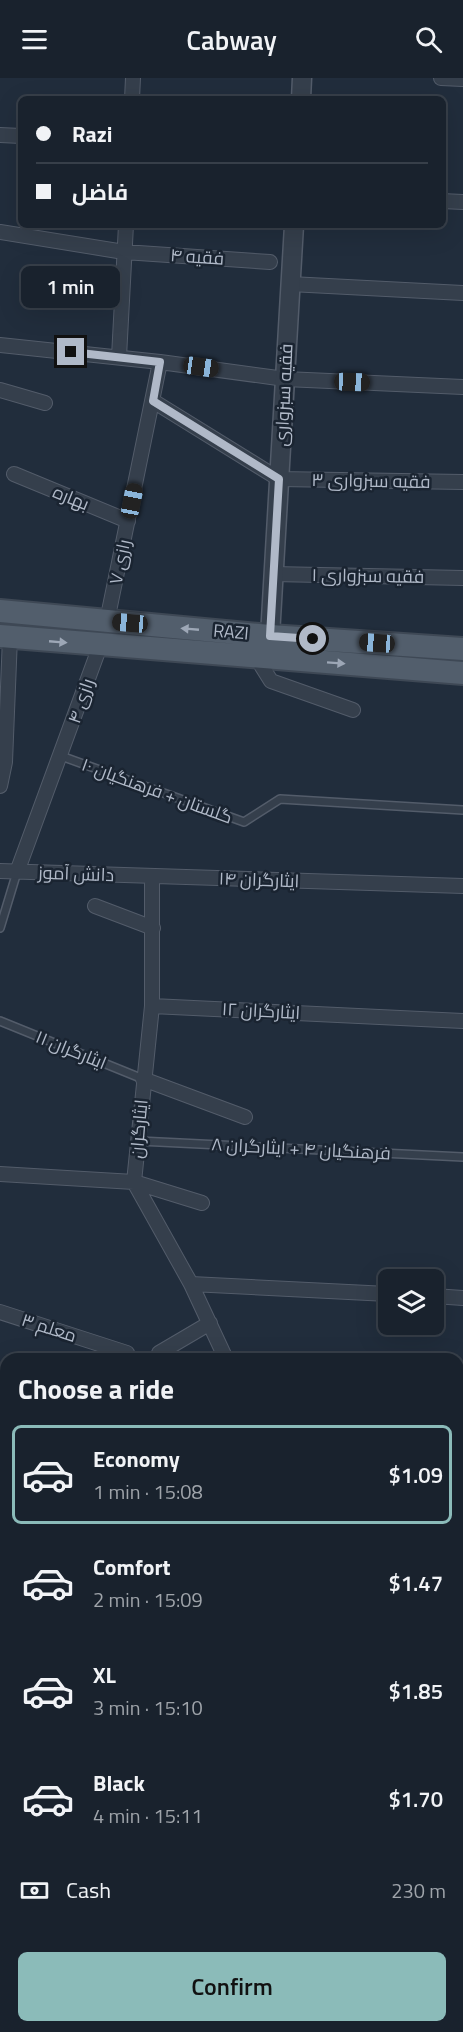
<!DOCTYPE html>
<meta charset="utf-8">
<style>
:root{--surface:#19222d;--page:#222a35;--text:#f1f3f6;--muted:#9fa4aa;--line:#373f49;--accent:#8bbbb9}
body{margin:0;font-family:"Titillium Web",Cairo,sans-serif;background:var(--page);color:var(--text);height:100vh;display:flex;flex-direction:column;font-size:22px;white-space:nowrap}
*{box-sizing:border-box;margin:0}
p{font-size:20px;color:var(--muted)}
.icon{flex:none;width:33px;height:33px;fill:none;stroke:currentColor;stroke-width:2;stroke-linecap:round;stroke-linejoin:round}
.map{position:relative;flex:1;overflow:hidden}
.panel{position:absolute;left:0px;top:1275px;width:464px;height:680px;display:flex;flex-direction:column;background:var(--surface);border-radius:18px 18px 0 0;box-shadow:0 6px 24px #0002,0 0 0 2px var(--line)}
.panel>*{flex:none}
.top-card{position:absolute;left:18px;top:18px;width:428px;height:132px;border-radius:9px;box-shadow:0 6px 24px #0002,0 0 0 2px var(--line);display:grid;align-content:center;height:132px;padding:0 18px;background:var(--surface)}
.controls{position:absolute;left:378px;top:1191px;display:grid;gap:12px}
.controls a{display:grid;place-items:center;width:66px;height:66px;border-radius:9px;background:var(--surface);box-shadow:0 6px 24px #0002,0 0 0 2px var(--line);font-size:30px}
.end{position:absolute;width:27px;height:27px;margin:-14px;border:8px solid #b0b9c8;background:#111;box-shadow:0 0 0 3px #111}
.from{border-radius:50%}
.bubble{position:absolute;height:42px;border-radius:9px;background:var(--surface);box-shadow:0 6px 24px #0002,0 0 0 2px var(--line);font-size:20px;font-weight:600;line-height:42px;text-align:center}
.car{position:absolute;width:18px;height:36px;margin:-18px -9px;border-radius:8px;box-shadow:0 0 4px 2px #0007;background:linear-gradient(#222 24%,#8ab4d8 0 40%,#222 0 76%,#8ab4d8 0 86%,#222 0)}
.top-card b{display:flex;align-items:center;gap:21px;height:57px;font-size:22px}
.top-card b+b{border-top:2px solid var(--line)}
.top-card i{width:15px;height:15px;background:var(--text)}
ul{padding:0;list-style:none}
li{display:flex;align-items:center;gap:18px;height:99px;margin:0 12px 9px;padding:0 6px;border:3px solid transparent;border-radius:9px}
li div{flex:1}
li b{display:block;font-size:22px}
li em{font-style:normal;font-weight:600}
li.current{border-color:var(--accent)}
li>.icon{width:54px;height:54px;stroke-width:1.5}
h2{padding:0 18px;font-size:27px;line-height:72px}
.pay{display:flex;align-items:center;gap:15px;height:66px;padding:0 18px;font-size:22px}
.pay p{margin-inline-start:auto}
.primary-button{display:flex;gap:12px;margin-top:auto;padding:12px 18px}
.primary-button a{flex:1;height:69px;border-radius:9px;background:var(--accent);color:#111;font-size:24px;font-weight:600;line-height:69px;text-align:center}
header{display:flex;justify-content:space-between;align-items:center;height:78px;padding:0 18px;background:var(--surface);font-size:27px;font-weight:600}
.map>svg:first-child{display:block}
.green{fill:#233a3d}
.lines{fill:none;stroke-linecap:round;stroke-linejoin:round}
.service-casing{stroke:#535c6a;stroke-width:10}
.minor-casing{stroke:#535c6a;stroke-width:16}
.tertiary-casing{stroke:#535c6a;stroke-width:21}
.secondary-casing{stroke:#535c6a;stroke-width:22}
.primary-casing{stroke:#3e4855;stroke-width:26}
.service{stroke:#353f4c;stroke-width:7}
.minor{stroke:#353f4c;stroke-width:14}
.tertiary{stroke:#353f4c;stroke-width:18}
.secondary{stroke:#424e5f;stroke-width:20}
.primary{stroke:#525e6c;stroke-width:22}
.oneway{fill:#9da7b6}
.route{stroke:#b0b9c8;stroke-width:8}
.labels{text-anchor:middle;stroke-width:5;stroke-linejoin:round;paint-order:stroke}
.street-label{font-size:18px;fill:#b0b9c8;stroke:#1a2431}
</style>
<header><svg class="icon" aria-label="menu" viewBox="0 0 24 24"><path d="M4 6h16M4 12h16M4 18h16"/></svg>Cabway<svg class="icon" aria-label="search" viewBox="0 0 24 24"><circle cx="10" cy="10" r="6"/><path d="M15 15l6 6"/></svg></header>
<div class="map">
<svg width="463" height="1954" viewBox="0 0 463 1954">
<rect width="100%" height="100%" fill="#212d3c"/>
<!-- green -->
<path class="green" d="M6,1910V1948H264L267,1954H0V1914Z"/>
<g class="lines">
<defs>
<path id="service" d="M61,678L244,744L280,721L463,732
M0,850L17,794
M0,943L143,1001
M139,1063L463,1079
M128,1948L130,1954"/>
<path id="minor" d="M441,0L463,1
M132,21L133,0
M0,57L21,58
M442,123L463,124
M0,154L124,174L270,184
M290,206L463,215
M0,267L160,284L285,301L463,309
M119,279L126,147
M0,312L45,325
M153,323L279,401L463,404
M14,396L128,443
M273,496L463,500
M107,543L160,284
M256,579L271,603L353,632
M0,708L5,684L10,559
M0,793L463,808
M17,794L100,568
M152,798V928L134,1104L191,1206L226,1281
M95,828L153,850
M152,928L463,943
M143,1001L245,1039
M0,1096L134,1104L202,1125
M191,1206L388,1216
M434,1218L463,1220
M0,1234L127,1275L125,1281
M159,1275L210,1245
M458,1305H463
M0,1378L6,1380
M0,1696L6,1693"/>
<path id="tertiary" d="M301,21L302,0
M270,558L294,147"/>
<path id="secondary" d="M0,1881L6,1877"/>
<path id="primary" d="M0,533L270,558L463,571
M0,558L463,595
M0,1553L6,1554
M0,1586L6,1588
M282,1948L285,1954
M324,1948L328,1954"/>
</defs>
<!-- service casing -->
<use href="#service" class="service-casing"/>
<!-- minor casing -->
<use href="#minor" class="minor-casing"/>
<!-- tertiary casing -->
<use href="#tertiary" class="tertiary-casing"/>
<!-- secondary casing -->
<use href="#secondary" class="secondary-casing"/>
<!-- primary casing -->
<use href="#primary" class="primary-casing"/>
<!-- service -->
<use href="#service" class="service"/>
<!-- minor -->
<use href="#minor" class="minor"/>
<!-- tertiary -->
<use href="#tertiary" class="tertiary"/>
<!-- secondary -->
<use href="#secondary" class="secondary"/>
<!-- primary -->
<use href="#primary" class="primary"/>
</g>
<!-- one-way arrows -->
<defs><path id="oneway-solid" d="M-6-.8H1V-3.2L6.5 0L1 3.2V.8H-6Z" transform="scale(1.5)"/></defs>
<g class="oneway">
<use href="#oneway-solid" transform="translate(190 551) rotate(-175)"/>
<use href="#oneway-solid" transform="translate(58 564) rotate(5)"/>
<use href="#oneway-solid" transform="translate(336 585) rotate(4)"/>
</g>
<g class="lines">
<!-- route -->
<path class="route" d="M71,274L160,284L153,323L279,401L270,558L313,561"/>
</g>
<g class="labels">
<!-- street labels -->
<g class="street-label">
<text transform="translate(197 179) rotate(4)" y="6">فقیه ۴</text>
<text transform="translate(284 317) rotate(-87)" y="6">فقیه سبزواری</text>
<text transform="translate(371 403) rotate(1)" y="6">فقیه سبزواری ۳</text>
<text transform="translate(71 420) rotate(22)" y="6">بهاره</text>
<text transform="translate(120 484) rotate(-78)" y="6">رازی ۷</text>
<text transform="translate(368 498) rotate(1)" y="6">فقیه سبزواری ۱</text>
<text transform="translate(231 554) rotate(5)" y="6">RAZI</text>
<text transform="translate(81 623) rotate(-71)" y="6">رازی ۴</text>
<text transform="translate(157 713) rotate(20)" y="6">گلستان + فرهنگیان ۱۰</text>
<text transform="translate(76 796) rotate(2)" y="6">دانش آموز</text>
<text transform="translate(259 802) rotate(2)" y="6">ایثارگران ۱۴</text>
<text transform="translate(261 933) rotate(3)" y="6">ایثارگران ۱۲</text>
<text transform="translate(71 972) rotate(22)" y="6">ایثارگران ۱۱</text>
<text transform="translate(139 1051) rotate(-85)" y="6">ایثارگران</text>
<text transform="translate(301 1071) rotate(3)" y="6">فرهنگیان ۴ + ایثارگران ۸</text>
<text transform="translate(49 1250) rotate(18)" y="6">معلم ۳</text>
</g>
</g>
</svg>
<div class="controls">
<a><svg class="icon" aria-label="layers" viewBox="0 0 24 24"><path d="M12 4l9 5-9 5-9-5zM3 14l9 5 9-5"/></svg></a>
</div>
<i class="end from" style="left:313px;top:561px"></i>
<i class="end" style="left:71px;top:274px"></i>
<div class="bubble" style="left:21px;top:188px;width:99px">1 min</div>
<i class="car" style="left:201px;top:289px;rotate:98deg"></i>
<i class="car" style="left:352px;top:304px;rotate:92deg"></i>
<i class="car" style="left:132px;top:423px;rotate:11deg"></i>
<i class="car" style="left:130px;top:545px;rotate:275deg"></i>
<i class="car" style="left:377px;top:565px;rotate:274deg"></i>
<div class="top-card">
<b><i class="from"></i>Razi</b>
<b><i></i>فاضل</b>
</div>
<section class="panel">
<h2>Choose a ride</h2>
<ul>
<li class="current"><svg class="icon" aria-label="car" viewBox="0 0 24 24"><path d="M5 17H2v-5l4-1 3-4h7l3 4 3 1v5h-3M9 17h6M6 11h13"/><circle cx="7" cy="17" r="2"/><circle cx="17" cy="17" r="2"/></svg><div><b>Economy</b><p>1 min · 15:08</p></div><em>$1.09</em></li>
<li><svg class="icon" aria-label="car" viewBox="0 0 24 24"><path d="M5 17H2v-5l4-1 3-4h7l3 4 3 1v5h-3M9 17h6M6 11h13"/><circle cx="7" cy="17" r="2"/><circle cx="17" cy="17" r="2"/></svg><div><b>Comfort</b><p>2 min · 15:09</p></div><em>$1.47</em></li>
<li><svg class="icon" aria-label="car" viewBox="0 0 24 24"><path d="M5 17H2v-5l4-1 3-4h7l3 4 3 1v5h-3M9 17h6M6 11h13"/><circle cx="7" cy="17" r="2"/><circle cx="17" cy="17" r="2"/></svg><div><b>XL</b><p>3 min · 15:10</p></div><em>$1.85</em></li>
<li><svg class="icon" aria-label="car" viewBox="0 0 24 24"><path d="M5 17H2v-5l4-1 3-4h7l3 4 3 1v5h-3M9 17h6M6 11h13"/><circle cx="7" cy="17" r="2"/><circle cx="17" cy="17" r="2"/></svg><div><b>Black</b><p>4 min · 15:11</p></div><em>$1.70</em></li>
</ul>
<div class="pay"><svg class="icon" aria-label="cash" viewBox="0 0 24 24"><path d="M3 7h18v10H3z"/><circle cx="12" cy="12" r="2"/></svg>Cash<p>230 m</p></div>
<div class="primary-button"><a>Confirm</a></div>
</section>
</div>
